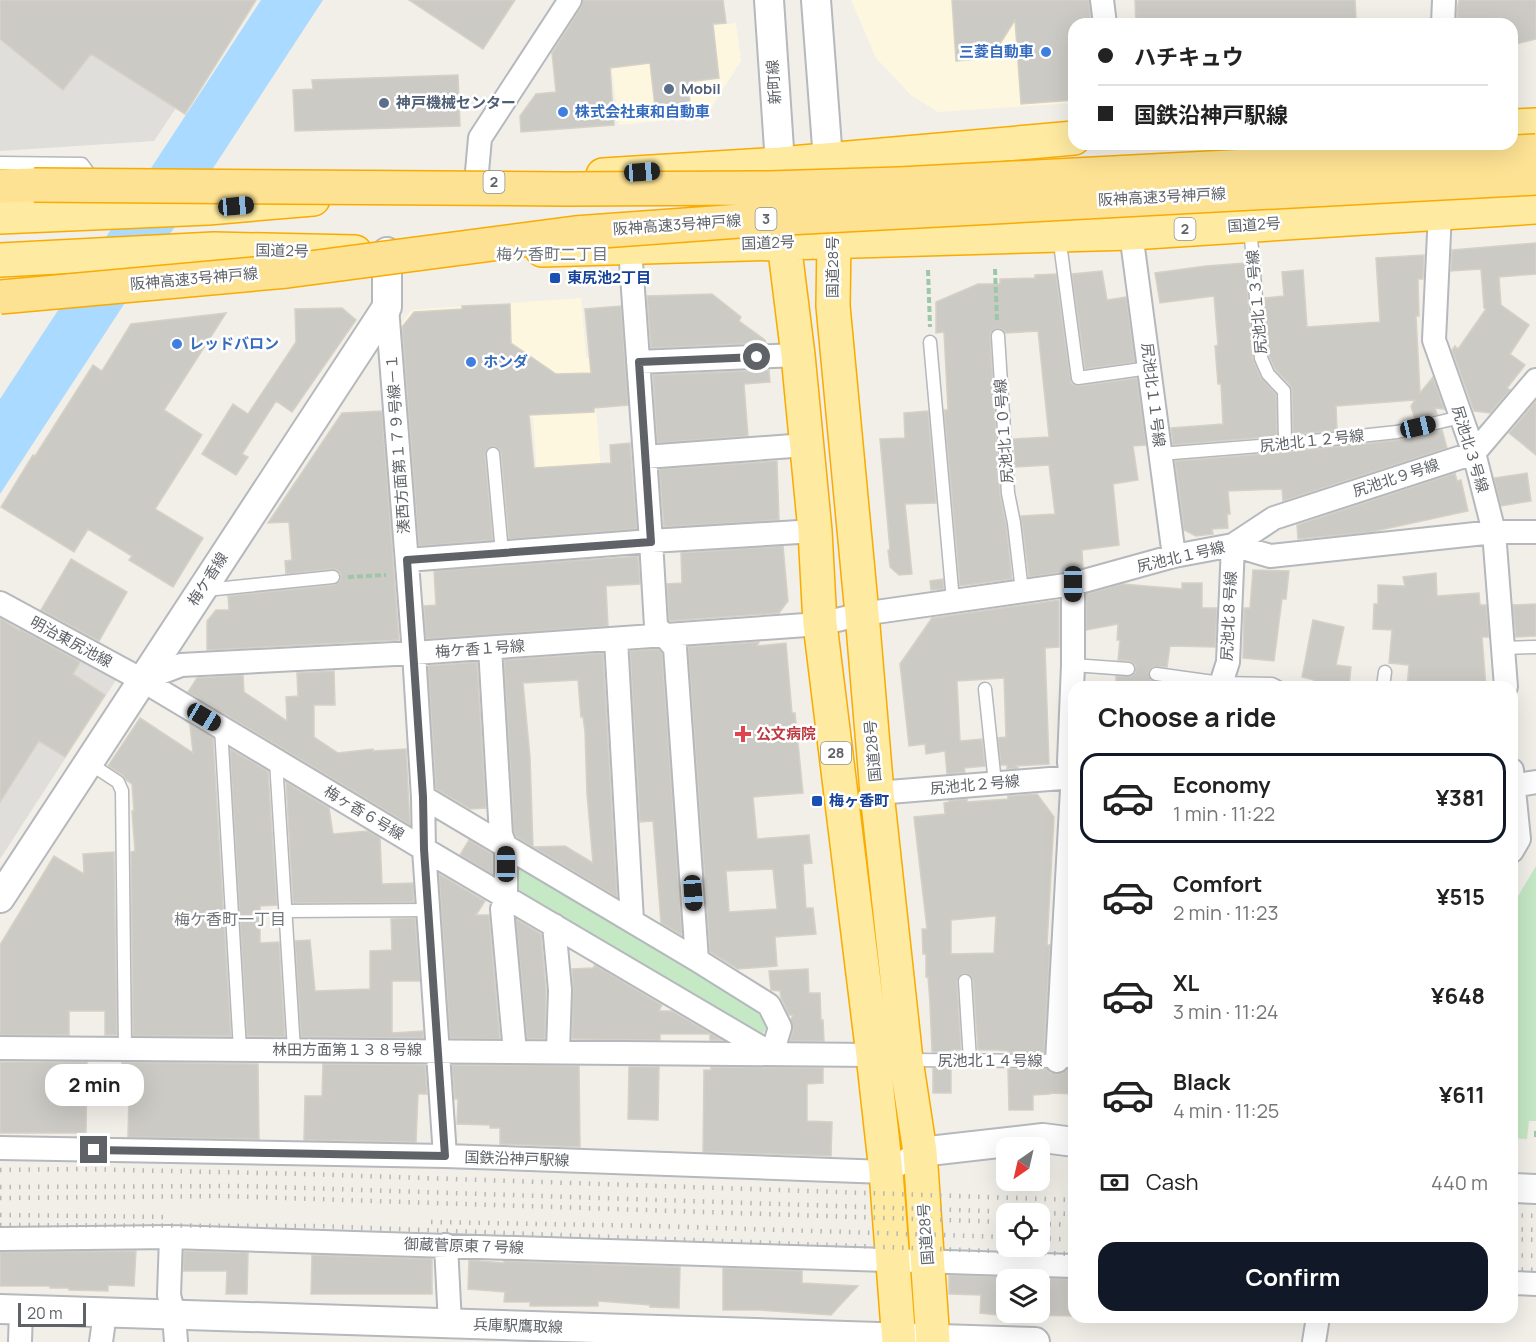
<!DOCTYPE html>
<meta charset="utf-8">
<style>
:root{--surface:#fff;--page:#f6f6f6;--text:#222;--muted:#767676;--line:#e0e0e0;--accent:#111827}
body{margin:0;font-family:Manrope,"Noto Sans JP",sans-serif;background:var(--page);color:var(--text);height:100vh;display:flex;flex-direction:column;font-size:22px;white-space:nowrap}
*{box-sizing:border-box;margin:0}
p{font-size:20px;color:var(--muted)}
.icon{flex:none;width:33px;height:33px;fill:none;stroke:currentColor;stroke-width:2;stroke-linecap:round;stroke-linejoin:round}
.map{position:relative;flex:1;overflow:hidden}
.sheet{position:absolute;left:1068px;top:681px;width:450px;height:642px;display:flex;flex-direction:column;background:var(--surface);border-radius:18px;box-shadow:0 6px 24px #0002}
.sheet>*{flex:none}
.guide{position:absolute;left:1068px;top:18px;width:450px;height:132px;border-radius:18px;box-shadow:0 6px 24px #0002;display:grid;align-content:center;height:132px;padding:0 30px;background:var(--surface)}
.needle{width:39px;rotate:214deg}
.fabs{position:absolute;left:996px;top:1137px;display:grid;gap:12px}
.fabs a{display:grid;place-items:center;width:54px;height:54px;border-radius:12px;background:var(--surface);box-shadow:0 6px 24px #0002;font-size:30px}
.scale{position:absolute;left:18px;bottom:15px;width:68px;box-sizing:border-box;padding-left:6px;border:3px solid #5f6368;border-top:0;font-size:16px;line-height:21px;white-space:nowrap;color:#5f6368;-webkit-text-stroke:4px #fff;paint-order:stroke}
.end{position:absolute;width:27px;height:27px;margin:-14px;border:8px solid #5f6368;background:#fff;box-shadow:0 0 0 3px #fff}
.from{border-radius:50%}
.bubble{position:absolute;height:42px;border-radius:18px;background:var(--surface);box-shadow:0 6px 24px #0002;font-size:20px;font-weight:700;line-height:42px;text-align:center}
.car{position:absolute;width:18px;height:36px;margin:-18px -9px;border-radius:8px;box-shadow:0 0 4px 2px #0007;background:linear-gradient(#222 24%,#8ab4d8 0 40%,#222 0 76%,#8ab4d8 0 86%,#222 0)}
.guide b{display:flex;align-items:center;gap:21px;height:57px;font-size:22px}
.guide b+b{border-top:2px solid var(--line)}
.guide i{width:15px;height:15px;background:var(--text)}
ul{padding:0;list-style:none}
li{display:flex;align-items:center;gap:18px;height:90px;margin:0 12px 9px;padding:0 18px;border:3px solid transparent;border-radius:18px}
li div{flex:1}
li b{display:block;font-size:22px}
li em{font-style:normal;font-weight:700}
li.active{border-color:var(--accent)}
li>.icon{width:54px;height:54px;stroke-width:1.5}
h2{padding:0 30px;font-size:27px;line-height:72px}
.pay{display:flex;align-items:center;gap:15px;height:66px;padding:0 30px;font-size:22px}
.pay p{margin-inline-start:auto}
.primary-button{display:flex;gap:12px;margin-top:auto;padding:12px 30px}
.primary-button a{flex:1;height:69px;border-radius:18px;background:var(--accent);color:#fff;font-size:24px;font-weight:700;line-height:69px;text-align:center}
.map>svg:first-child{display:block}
.commercial{fill:#fef7e0}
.industrial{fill:#e0deda}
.green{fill:#c5e8c5}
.water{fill:#aadaff}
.building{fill:#cccac5;stroke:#d6d1c6;stroke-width:1.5;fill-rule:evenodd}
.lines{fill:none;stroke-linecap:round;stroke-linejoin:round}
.service-casing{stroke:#b5b8bc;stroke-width:15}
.minor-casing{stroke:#b5b8bc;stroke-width:26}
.tertiary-casing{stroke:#b5b8bc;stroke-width:32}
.trunk-casing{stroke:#f9ab00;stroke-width:36}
.motorway-casing{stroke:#f9ab00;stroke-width:36}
.path{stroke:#9cc7a9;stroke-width:4;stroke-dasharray:6 3;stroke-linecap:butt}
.service{stroke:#fff;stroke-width:12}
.minor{stroke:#fff;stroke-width:22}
.tertiary{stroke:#fff;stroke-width:28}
.trunk{stroke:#feeaa1;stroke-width:33}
.motorway{stroke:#fde293;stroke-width:33}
.rail{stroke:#b6b7b8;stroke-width:4.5;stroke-dasharray:1.5 8;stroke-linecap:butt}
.motorway-bridge-casing{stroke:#f9ab00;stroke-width:36;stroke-linecap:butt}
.motorway-bridge{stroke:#fde293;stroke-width:33}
.route{stroke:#5f6368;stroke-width:8}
.shop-dot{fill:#3f7fe0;stroke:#fff;stroke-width:2}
.service-dot{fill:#5c6f8a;stroke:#fff;stroke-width:2}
.transit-dot{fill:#1a4fb4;stroke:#fff;stroke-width:2}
.health-dot{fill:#e0444e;stroke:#fff;stroke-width:2}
.labels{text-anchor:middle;stroke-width:5;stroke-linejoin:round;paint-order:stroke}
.shield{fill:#fff;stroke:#8f9295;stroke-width:1.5}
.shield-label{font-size:14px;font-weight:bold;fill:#5f6368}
.shop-label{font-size:15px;font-weight:bold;fill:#366cbe;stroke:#fff;text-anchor:start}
.street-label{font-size:15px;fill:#5f6368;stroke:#fff}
.service-label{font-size:15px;font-weight:bold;fill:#4e5e75;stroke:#fff;text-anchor:start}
.transit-label{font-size:15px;font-weight:bold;fill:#164399;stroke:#fff;text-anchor:start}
.health-label{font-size:15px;font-weight:bold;fill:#be3a42;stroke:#fff;text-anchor:start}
.neighbourhood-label{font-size:16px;fill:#70757a;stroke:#fff}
</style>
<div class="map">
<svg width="1536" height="1342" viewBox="0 0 1536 1342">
<rect width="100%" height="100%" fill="#f1efe8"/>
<!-- commercial -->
<path class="commercial" d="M851,0H1095L1098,24H1074V103L938,112L911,95L876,58Z
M736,23L741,61L706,116L619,125L608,38Z
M581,298L586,358H592L606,536L542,541L533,417L437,424L435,404L404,406L398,327L412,310Z"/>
<!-- industrial -->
<path class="industrial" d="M0,0H248L154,141L0,151Z
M0,616L118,677L0,859Z"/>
<!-- green -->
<path class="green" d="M519,861L759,1007L767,1027L757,1043L510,894V864Z
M1536,866V1121H1529L1527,1139L1512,1138V906Z"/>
<!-- water -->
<path class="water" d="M261,0H323L0,494V399Z"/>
<!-- building -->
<path class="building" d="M0,0H256L185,114L91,54L63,90L0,39Z
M409,0H515L483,49Z
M583,0H723L726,23L713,24L719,78L688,82L690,103L655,107L650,63L610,68L614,125L521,132L520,116L536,94L556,92L552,53L581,7Z
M952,0H1089L1091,24H1074V100L1021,104L1015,20L991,58L956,61Z
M1135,0H1355L1356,19L1316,20V24H1136Z
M1459,0H1536V39L1512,45V24H1457V9Z
M458,75L460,126L295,131L293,90L313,89L312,80Z
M1536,243V274L1499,277L1501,305L1529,325L1510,354L1525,365L1507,388L1510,390L1490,413L1474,411L1452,350L1455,346L1458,349L1486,309L1484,308L1481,269L1451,271L1452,250Z
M1424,255L1423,279H1418L1419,316H1416L1420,393L1433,377L1444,409L1435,408L1437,414L1415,419L1411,406L1415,400L1336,406L1337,430L1293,435L1292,390L1290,385L1275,369L1269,356L1264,298L1284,296L1282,272L1303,270L1307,327L1380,322L1376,258Z
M1245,263L1253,359L1261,378L1276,394L1277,436L1173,445L1171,428L1223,424L1221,384H1218L1215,346L1218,345L1214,296L1160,303L1155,273L1206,266Z
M1102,271L1107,300L1126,297L1135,362L1085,369L1072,274Z
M1056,274L1071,383L1074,385L1079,386L1137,378L1146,445L1133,446L1138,480L1113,484L1119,545L1082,550L1083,567L1070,571L1029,577L1021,516L1055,514L1049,465L1015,467L1013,439L1049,437L1038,331L1006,333L1002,329L997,328L991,332L990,337L1000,494L1006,524L1012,579L960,586L944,410H948L944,332L936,333V302L978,284H1000V279L1035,278V275Z
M712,294L741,317L739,321L765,340L766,343L651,348L647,296Z
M510,304L511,343L556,374L591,373L585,309L621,306L628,405L594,408V412L529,415L534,468L611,463L610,445L630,443L637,529L509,539L501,453L499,449L493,446L488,448L485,455L493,540L419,546L402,327L414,312L462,309V306Z
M342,308L356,320L292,412L276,401L242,454L248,457L236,475L202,454L233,404L248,414L296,342L295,309Z
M226,313L164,410L202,435L155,509L203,538L173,587L129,560L132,556L88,529L74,552L1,507L33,455L35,456L93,365L102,371L131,324Z
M769,370L770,382L744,384L748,436L657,443L653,375Z
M1536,401V455L1509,433Z
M382,411L399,640L207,650V621L216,610H229L228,596L334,585L340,581L341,577L340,573L337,570L333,569L286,574L285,561L292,560L289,522L268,523L342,413Z
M928,411L936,503L905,504L912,574L899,575L890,567L888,550H890L880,439L905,438L904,413Z
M1442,430L1447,448L1283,501L1282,489L1228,491L1230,514H1227L1228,528L1212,529L1213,534L1196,536L1184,530L1175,461L1286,452L1372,443L1399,440Z
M777,461L779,520L664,527L659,469Z
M1455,473L1457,481L1461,480L1468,511L1371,532L1298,539L1297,525Z
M1527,473L1531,501L1501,506L1494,478Z
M783,546L788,601L779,613L669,621L667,584L682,583L681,553Z
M638,556L640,584L606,586L608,626L426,639L424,606L436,605L434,571Z
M71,559L127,592L99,641L41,610Z
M1253,570L1289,571L1286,599H1282L1274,661L1243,658L1244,608H1250Z
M1436,573L1437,596L1479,593L1480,605H1486L1489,637H1482L1486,687H1407L1409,665L1389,663L1392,630L1373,629L1374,604H1378V585L1405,586L1403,577Z
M943,579L944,589L931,590L930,581Z
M1182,583H1202V608H1217L1215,647L1170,646L1167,667L1153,666L1150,669L1148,673L1151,680L1165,684V687H1116V676H1132L1135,673L1136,666L1133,663L1129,661L1118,660L1120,640H1117L1118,624L1086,630V594L1122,584L1182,589Z
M1059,600V647L1045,648L1049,764L1016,766L1018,768L1007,769V765H1001L998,738L1006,737L1004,678L957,681L960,741L982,739L985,766L964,768L965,772L947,774L945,751L926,754L925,744L909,746L900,664L932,618Z
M1536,604V636L1516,637L1513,605Z
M0,618L20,631V629L80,662L73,674L105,695L65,757L39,741L0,802Z
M1313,620L1344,627L1336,665L1351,667L1349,687H1313L1314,680L1302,677Z
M759,642L757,646L786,643L792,713H795L803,793L753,797L757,839L809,835L812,863L803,864L806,908H813L816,934L775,937L777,966L738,969L710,952L688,647ZM773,869L777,909L729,912L726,871Z
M658,649L662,653L682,935L661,923L653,821L640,822L630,651Z
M603,653L617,897L516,837L514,832L504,660ZM578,680L581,717H583L585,732L587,794L593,863L565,846L533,847L530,757L523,683Z
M477,662L486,808L470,809L436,789L428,666Z
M334,671L335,705H314V737L338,753L373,749V751L406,749L410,825L188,692L197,678L243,675L244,692L287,721L286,697L298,696L297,673Z
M140,718L193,753L190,725L213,738L231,1036H133L131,852L135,851L132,811H134L132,784L126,780L123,775L108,766Z
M230,749L268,771L277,905L260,906V942L261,943L279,942L285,1037L247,1036Z
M286,782L329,808L333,834L368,831L380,838L382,884L413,883L414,902L293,903Z
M1037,794L1054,817L1047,945H1050L1044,1053L1008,1052V1051L997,1050H978L973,980L971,976L965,973L960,975L957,982L961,1050H951V1052H933L932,1051L930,1004L928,977H926V954H923L922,929H927L914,817L945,814L944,803L949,802V801L967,799V802L1008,799V796ZM996,916L994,953L951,954V920Z
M469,840L492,854V874L460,855Z
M114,852L117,1035H105V1011H69V1035H0V945L54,856L84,874L83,854Z
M439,874L485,901L476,915H489L500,1039L450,1038Z
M415,918L420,981H392V1033L423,1031V1038L301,1037L295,941L310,940L315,991L370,989V951L392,950L391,919Z
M516,919L541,934L546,990L545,1039H527Z
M595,965L662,1005L659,1011H672L722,1040H710V1034H660V1040L572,1039L573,990L572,969L593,968Z
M808,969L809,993H820L821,1020H823L824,1041H790L793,1030L791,1019L793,1015H789L781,998L780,991L771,990L769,971Z
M1074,998V1053H1071Z
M0,1062H87L86,1133H0Z
M122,1062L258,1064L259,1139L128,1137L129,1092H122Z
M323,1064L425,1065L427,1094H418L416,1142L304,1140L305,1096H322Z
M452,1065L579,1066L580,1147L500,1144V1128H490V1125L457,1124L458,1099H455Z
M629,1067H659L658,1120L628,1119Z
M711,1067L823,1068V1083L807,1084V1121L832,1122L831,1156L703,1152L704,1070H711Z
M933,1068L951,1069V1093H933Z
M1008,1069H1047L1050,1073L1057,1074L1063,1073L1067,1069H1074L1073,1094L1050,1093V1094L1033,1095V1110H1009Z
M136,1251L134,1286L108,1285V1291L69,1290V1288H50V1286H0V1252Z
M184,1251L248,1253L247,1294H226L227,1271H183Z
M312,1255L432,1259V1294H311Z
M469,1260L504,1263V1261L680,1267L679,1308L650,1307V1305L598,1301V1306H530V1302H504L505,1292L468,1289Z
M723,1268L802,1271V1283L858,1286L831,1315L760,1310H723Z
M949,1275L1074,1279V1316L1027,1315V1318L1008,1317V1316L980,1313L981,1295L949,1294ZM1006,1280H1040V1312H1006Z"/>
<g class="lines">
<defs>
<path id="service" d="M0,163L82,164L95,182
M1250,226L1261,358L1268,374L1284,391L1285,444
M1059,236L1078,378L1149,368
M998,336L1008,493L1014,523L1022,591
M930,342L953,601
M493,454L502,553
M1160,454L1285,444L1397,432L1461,417
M206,590L333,577
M1503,648L1536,647
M1073,665L1128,669
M1156,674L1221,683L1272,684L1278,687
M1383,687L1385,672
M985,689L995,783
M221,728L240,1050
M276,761L294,1050
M89,763L118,782L122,791L125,1049
M286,911L428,910
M965,981L970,1060
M907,1060L1074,1061"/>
<path id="minor" d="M1102,0L1105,24
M1443,24L1444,0
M476,183L480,138L570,0
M1440,212L1434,340L1474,453L1494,532L1506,687
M1131,233L1174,556
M630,248L651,541L656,626L675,648L697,960
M387,307L414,653L423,797L424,849L445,1156
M638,362L798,355
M645,457L806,445
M1233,545L1274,518L1474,453L1536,380
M407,560L651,541L815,531
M0,603L142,680L424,849L772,1054L780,1027L769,1005L697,960L423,797
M616,640L632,921
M490,648L501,835L506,847V897L502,909L515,1052
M142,680L181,665L414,653L820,624L862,614L1073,584L1174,556L1233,545L1270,556L1494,532H1536
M1220,687L1228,662L1233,545
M1512,770L1519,839L1512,851
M1512,786L1536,782
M877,793L1074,777
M554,925L560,990L558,1052
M0,1048L873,1055
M1057,1061L1072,789L1069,762L1073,665V584
M0,1148L445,1156L886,1172L920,1152
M171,1237L169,1295L174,1315L176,1342
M0,1239L171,1237L1074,1266
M446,1245L450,1324
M1512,1283L1536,1284
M20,1342L21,1310
M101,1342L105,1313
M1314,1342L1318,1317"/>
<path id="tertiary" d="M769,0L780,164
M816,0L828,160
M0,898L387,307V252
M920,1152L1043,1138L1074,1142
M1512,1188L1536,1189
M0,1309L1035,1342"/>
<path id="trunk" d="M1512,126L1536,125
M828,160L834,240L833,306L862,614L877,793L906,1060L920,1152L933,1342
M780,164L784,243L798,355L815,531L820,624L873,1055L886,1172L899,1342
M603,175L780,164L1074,138
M0,217L208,208L313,199
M542,250L1131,233L1536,207
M0,260L214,249L355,252"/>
<path id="motorway" d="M0,186L34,185"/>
</defs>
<!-- service casing -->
<use href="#service" class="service-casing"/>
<!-- minor casing -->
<use href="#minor" class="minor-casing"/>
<!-- tertiary casing -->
<use href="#tertiary" class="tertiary-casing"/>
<!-- trunk casing -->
<use href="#trunk" class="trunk-casing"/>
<!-- motorway casing -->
<use href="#motorway" class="motorway-casing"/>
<!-- path -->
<path class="path" d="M995,269L997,321
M928,270L930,327
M348,577L386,575
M1536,1131V1137"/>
<!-- service -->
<use href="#service" class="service"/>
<!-- minor -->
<use href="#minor" class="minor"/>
<!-- tertiary -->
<use href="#tertiary" class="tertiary"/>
<!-- trunk -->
<use href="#trunk" class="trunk"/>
<!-- motorway -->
<use href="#motorway" class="motorway"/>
<!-- rail -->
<path class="rail" d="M0,1170L78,1169L305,1174L1074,1200
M0,1187L244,1186L1074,1214
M0,1198L224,1196L1006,1222
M0,1215L170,1217
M1512,1215L1536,1216
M431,1222L653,1226L1006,1237
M1040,1224L1074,1225
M0,1225L316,1226L1074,1254
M1512,1229L1536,1230
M1040,1238L1074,1240
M1512,1239L1536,1240
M1512,1255L1536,1256
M1512,1269L1536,1270"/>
<defs>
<path id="motorway-bridge" d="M34,185L567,189L769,188L899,184L1536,151
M0,297L287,271L575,233L768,219L1536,178"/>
</defs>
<!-- motorway-bridge casing -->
<use href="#motorway-bridge" class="motorway-bridge-casing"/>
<!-- motorway-bridge -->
<use href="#motorway-bridge" class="motorway-bridge"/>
</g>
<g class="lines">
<!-- route -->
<path class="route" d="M94,1150L445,1156L424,849L423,797L407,560L651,542L639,362L757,357"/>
</g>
<!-- markers -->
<g class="shop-dot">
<circle cx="1046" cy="52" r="6"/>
<circle cx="563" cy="112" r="6"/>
<circle cx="177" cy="344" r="6"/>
<circle cx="471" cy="362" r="6"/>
</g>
<g class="service-dot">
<circle cx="669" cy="89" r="6"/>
<circle cx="384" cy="103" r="6"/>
</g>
<g class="transit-dot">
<rect x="549" y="272" width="12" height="12" rx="3"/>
<rect x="811" y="795" width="12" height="12" rx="3"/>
</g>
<path class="health-dot" d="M740 725h6v6h6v6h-6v6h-6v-6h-6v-6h6z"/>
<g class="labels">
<!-- shield labels -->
<g class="shield">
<rect x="483.5" y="171" width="21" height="22" rx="4.5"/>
<rect x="755.5" y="208" width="21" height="22" rx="4.5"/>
<rect x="1174.5" y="218" width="21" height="22" rx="4.5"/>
<rect x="821" y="742" width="30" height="22" rx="4.5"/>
</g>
<g class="shield-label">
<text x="494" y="187">2</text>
<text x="766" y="224">3</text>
<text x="1185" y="234">2</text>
<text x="836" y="758">28</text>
</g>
<!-- shop labels -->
<g class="shop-label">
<text x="1034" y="57" text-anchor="end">三菱自動車</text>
<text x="575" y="117">株式会社東和自動車</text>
<text x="189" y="349">レッドバロン</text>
<text x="483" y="367">ホンダ</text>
</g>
<!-- street labels -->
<g class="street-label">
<text transform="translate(774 82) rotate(-94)" y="5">新町線</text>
<text transform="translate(1162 197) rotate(-3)" y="5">阪神高速3号神戸線</text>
<text transform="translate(677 225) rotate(-4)" y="5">阪神高速3号神戸線</text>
<text transform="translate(1254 225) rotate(-4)" y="5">国道2号</text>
<text transform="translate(768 243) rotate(-2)" y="5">国道2号</text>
<text transform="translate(282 251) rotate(1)" y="5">国道2号</text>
<text transform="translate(833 267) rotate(-90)" y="5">国道28号</text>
<text transform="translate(194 279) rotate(-5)" y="5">阪神高速3号神戸線</text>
<text transform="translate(1257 302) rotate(-95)" y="5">尻池北１３号線</text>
<text transform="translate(1153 395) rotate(83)" y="5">尻池北１１号線</text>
<text transform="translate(1004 431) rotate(-94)" y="5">尻池北１０号線</text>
<text transform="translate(1312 441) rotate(-6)" y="5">尻池北１２号線</text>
<text transform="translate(398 444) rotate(-94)" y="5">湊西方面第１７９号線－１</text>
<text transform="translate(1470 449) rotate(73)" y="5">尻池北３号線</text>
<text transform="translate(1396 478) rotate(-18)" y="5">尻池北９号線</text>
<text transform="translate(1181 557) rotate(-13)" y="5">尻池北１号線</text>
<text transform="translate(208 579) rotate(-57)" y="5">梅ケ香線</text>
<text transform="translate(1229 616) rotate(-87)" y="5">尻池北８号線</text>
<text transform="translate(71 642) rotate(28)" y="5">明治東尻池線</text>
<text transform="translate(480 649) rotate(-4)" y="5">梅ケ香１号線</text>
<text transform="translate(873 751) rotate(-95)" y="5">国道28号</text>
<text transform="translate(975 785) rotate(-5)" y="5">尻池北２号線</text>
<text transform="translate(364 813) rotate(31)" y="5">梅ヶ香６号線</text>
<text x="347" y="1055">林田方面第１３８号線</text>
<text x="990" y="1066">尻池北１４号線</text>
<text transform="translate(517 1159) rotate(2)" y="5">国鉄沿神戸駅線</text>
<text transform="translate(926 1234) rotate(-94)" y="5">国道28号</text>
<text transform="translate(464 1246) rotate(2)" y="5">御蔵菅原東７号線</text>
<text transform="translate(518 1326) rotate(2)" y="5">兵庫駅鷹取線</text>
</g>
<!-- service labels -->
<g class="service-label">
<text x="681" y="94">Mobil</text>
<text x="396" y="108">神戸機械センター</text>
</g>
<!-- transit labels -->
<g class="transit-label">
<text x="567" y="283">東尻池2丁目</text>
<text x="829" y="806">梅ヶ香町</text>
</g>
<!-- health labels -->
<g class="health-label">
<text x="756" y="739">公文病院</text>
</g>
<!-- neighbourhood labels -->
<g class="neighbourhood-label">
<text x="552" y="260">梅ケ香町二丁目</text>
<text x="230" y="925">梅ケ香町一丁目</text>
</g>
</g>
</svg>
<div class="fabs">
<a><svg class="needle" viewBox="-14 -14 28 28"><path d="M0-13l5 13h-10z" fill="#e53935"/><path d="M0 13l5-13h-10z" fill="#767676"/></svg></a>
<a><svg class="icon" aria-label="locate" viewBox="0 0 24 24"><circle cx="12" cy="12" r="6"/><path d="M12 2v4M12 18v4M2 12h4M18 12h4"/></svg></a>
<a><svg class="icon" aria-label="layers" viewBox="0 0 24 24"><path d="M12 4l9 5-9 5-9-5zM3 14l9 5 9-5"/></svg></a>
</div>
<div class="scale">20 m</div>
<i class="end from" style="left:757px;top:357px"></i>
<i class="end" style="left:94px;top:1150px"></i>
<div class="bubble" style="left:45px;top:1064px;width:99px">2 min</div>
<i class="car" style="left:642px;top:172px;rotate:86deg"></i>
<i class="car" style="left:236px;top:206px;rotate:85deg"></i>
<i class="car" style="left:1418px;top:427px;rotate:77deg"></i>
<i class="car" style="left:1073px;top:584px;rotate:180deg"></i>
<i class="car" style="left:204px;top:717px;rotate:121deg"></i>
<i class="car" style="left:506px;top:864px;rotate:0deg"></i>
<i class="car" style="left:693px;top:893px;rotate:176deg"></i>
<div class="guide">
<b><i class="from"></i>ハチキュウ</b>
<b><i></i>国鉄沿神戸駅線</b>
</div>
<section class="sheet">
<h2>Choose a ride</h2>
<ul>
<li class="active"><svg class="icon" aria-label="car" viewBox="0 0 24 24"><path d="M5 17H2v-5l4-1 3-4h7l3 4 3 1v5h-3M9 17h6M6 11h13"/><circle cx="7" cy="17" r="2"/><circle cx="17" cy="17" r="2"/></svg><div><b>Economy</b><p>1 min · 11:22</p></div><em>¥381</em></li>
<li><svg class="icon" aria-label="car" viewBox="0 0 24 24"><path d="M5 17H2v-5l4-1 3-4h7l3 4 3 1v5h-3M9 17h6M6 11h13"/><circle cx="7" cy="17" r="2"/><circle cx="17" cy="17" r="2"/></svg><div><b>Comfort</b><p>2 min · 11:23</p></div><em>¥515</em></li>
<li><svg class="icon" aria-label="car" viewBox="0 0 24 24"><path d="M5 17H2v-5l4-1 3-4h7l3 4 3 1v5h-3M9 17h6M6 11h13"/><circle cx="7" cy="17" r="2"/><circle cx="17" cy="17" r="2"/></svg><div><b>XL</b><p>3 min · 11:24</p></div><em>¥648</em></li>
<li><svg class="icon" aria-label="car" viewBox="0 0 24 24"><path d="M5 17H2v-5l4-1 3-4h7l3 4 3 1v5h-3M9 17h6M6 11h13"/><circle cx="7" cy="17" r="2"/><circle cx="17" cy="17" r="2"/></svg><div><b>Black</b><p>4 min · 11:25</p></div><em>¥611</em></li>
</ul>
<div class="pay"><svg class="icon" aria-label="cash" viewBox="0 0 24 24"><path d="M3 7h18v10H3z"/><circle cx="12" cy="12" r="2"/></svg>Cash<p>440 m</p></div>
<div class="primary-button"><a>Confirm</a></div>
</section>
</div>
